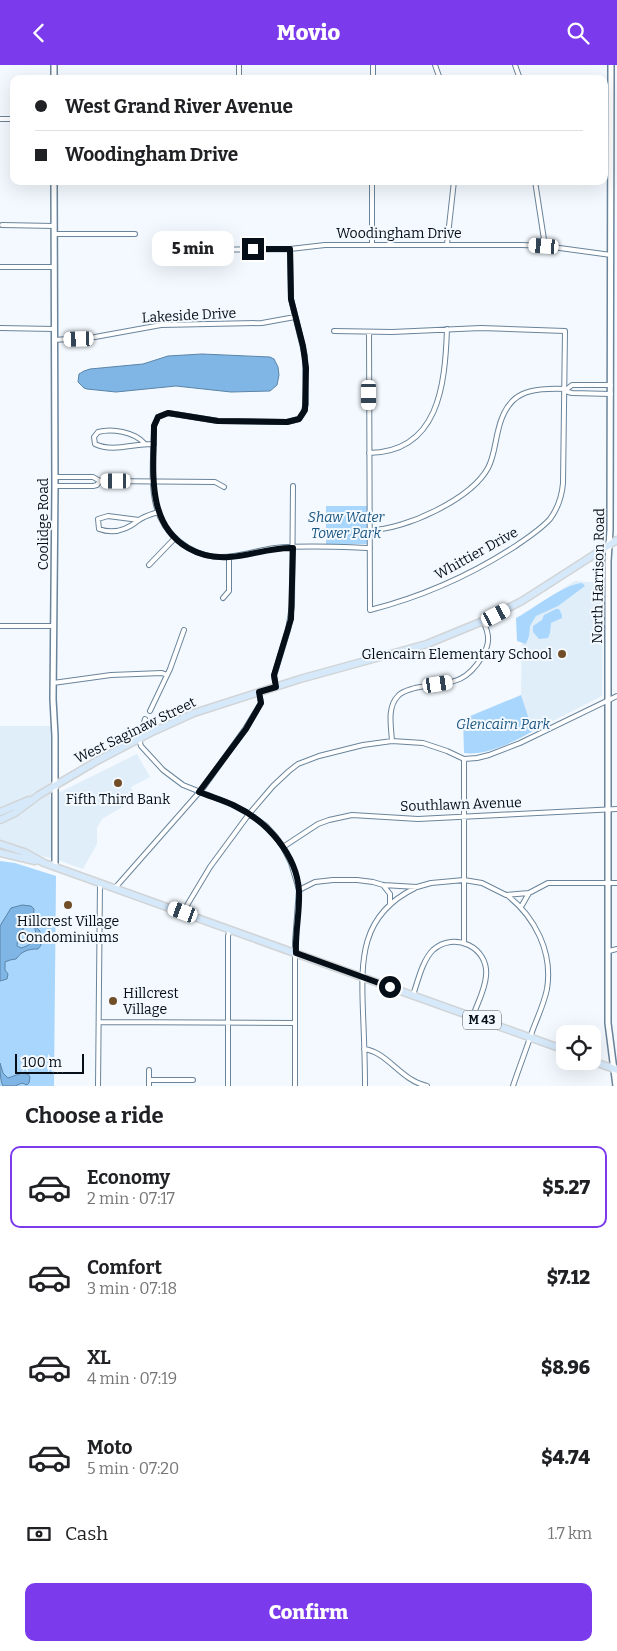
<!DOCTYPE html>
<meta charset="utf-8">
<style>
:root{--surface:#fff;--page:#f2f2f2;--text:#202124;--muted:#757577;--line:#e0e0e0;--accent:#7c3aed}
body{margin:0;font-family:Bitter,serif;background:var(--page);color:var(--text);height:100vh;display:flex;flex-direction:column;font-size:19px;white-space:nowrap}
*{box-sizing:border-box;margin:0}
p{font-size:16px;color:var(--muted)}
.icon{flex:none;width:28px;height:28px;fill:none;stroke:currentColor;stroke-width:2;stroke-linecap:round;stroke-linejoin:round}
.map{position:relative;height:1021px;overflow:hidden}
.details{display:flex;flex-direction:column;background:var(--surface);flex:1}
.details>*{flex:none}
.banner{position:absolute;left:10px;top:10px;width:598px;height:110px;border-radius:10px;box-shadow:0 5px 20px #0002;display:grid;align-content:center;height:110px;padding:0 25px;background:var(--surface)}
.buttons{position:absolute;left:556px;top:960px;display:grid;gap:10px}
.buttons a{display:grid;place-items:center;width:45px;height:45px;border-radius:10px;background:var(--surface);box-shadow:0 5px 20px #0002;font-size:25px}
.scale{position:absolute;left:15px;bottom:12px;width:69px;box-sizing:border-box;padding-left:5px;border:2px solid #060f17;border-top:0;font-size:14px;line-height:18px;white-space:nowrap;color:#060f17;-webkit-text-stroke:4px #f3f9fe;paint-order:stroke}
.end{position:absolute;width:22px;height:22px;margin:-11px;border:6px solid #060f17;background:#fff;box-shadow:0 0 0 2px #fff}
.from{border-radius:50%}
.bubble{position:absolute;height:35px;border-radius:10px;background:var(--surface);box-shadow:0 5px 20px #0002;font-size:16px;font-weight:800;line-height:35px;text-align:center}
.car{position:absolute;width:15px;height:30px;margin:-15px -8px;border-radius:6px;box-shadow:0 0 4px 1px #0007;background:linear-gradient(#fff 24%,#345 0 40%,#fff 0 76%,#345 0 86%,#fff 0)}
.banner b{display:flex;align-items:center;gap:18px;height:48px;font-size:19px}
.banner b+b{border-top:1px solid var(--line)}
.banner i{width:12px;height:12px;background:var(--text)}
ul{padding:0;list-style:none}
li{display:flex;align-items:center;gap:15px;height:82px;margin:0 10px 8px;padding:0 15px;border:2px solid transparent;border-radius:10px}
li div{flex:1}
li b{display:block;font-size:19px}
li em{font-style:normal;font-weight:800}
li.selected{border-color:var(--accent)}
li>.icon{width:45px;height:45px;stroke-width:1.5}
h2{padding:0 25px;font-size:22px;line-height:60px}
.pay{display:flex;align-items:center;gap:12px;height:55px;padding:0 25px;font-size:19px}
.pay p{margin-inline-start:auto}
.action{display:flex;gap:10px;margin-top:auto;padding:10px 25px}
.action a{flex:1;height:58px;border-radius:10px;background:var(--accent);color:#fff;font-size:20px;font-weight:800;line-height:58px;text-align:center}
header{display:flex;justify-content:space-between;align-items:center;height:65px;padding:0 25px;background:var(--accent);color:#fff;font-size:22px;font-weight:800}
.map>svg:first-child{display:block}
.built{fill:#e0eefa}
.green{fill:#a9d6fd}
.water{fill:#80b6e5;stroke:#5b84a7}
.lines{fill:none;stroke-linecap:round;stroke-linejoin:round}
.minor-casing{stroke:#6a849b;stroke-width:6}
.tertiary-casing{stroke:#6a849b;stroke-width:8}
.primary-casing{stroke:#d2d4d5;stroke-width:9}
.minor{stroke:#fff;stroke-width:4}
.tertiary{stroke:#fff;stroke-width:5}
.primary{stroke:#d5e9fb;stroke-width:6}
.route{stroke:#060f17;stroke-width:6}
.poi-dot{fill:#724e28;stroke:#f3f9fe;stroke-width:2}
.labels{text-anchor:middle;stroke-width:4;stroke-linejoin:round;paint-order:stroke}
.shield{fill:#f3f9fe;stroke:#4d555c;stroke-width:1}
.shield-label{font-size:12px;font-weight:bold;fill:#060f17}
.street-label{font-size:14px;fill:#060f17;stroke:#f3f9fe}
.park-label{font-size:14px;font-style:italic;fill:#1b5682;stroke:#f3f9fe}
.poi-label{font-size:14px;fill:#060f17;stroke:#f3f9fe}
</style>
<header><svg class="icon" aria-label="back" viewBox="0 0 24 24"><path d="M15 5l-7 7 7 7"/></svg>Movio<svg class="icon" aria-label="search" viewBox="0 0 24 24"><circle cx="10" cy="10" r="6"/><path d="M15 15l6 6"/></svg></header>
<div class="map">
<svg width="617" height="1021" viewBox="0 0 617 1021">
<rect width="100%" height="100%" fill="#f3f9fe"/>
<!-- built -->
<path class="built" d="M575,516L603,518L602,631L533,666L521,630L522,549Z
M0,661H51L50,732L137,689L150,712L131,722L136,734L102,754L97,763V779L83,804L52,793L0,784Z"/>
<!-- green -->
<path class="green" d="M326,441H367V479H326Z
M582,518L585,521L558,541L536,551L530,561L529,571L526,579L517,576L516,553C534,544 564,519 582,518Z
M556,544H559L562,550V553L551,558L550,568L548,573L539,574L533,567V561L542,555L544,550Z
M521,630L533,666C514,677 486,691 464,688L463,654Z
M0,796L15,798L56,811L54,1021H0Z"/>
<!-- water -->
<path class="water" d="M202,289L270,292L274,294L278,302L279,310L277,320L270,326L231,327L176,321L116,327L87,324L84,323L78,317L79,309L84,306L90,304L143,299L168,291Z
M22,840L31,841L34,844L33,857L27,856L24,859C24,868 17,872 17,881L21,883C32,880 39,873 34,861H35L40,866L41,880L38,884C28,884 22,886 16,894L10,895L5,897V905L8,909L7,914L0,916V861L11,843Z
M0,998L3,1008L8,1013L22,1008L28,1009L30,1012L29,1018L27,1020L22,1018L15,1021H3C0,1015 0,1005 0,998Z"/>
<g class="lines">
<defs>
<path id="minor" d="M239,0V14
M435,0L440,14
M515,0L520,14
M373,14V0
M0,54H14
M372,116V179
M535,116L545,181
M2,160L54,161
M54,169H135
M447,179L454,116
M290,184L291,234L305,291L306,339L303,348L299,354L287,357L218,356L168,348L158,352L154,361C154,385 150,417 156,440C163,469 190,491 219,492C238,493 257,485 275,483C305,480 340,482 370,483
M187,189L197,185L290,184L325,180H522L545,181L611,190
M0,202H54
M0,263L54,264
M334,266L392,267L481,263L565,266L563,418C562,431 558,443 550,454C540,465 526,474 514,482C469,511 421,532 370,545L369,267
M54,275L95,272L161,260L262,258L295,252
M567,324L572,320H611
M144,378C134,367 112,363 98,367L94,372L95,379C113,388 135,378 154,379
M369,388C439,387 445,320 447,264
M55,412H93L100,416L97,420L93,421H55
M100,416L215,417L224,422
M139,455L108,451L98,454L99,464C115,470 128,464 139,455C144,451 152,449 158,447
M370,465C405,465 471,434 488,403C494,392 495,378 498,366C507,325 530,323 567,324L568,327L572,328L611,329
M149,500L175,473
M223,533L229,526V492
M0,561H54
M53,618L111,610L162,608L167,610
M276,622L274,611L288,565L292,541L293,421
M150,646L170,604L184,565
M145,654L139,674L141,681L163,705L183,720L233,740L249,749L266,761L276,772L283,782L291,798L299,825L295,877V1021
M392,676L423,678L447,686L464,694L477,693L489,690L520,678L617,631
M283,782L318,759L329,755L352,750L418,754L617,744
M383,820L390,829V839
M115,823L203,723L245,664L261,638L259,627
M299,825L315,817L333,815H357L373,817L383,820L417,822L431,818L464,815L482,818L506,830L529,828L548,818H617
M507,830C535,852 553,887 547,924C544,939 537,953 532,967C526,985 519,1003 513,1021
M521,842L529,828
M183,847L210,802L249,749L273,721L289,706L298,699L319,691L363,680L392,676C391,661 387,642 398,631C402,626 409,625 415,623C446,616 463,623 482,592C490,579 490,570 483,556
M464,878V694
M609,886L617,884
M413,930C418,916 422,896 433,885C454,866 489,882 486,911C485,925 477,939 473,951
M99,957L295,958
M364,984C388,987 400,1015 427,1021
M149,1015H193
M98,1021L100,818
M149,1021V1005
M228,1021V871L230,864
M365,1021C365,997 364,972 363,948C361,894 360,850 415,823"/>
<path id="tertiary" d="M611,0L610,465L608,496V958L616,1021
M54,14V0
M54,116L55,421L53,634L55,671V801"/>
<path id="primary" d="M0,747L29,735
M0,755L15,748L39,730L95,697L150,668L194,648L300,614L427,579L483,556L522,536L617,475
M0,779L24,787L44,798L565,985
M0,788L35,796
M592,996L617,1005"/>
</defs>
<!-- minor casing -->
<use href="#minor" class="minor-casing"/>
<!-- tertiary casing -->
<use href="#tertiary" class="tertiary-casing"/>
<!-- primary casing -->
<use href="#primary" class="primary-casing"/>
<!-- minor -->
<use href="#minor" class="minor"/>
<!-- tertiary -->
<use href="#tertiary" class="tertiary"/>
<!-- primary -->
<use href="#primary" class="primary"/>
</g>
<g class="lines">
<!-- route -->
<path class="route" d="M253,184H290L291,234L303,281L306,303L305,345L299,354L287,357L218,356L168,348L158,352L154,361C154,403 145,458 188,483C200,490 214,493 229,492C250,491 271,482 293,483L291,554L274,610L276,622L259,627L261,638L246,664L199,727C211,732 224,735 235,741C267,756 297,790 299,826C300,847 295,867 296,888L390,922"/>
</g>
<!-- markers -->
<g class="poi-dot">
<circle cx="562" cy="589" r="5"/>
<circle cx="118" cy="718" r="5"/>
<circle cx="68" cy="840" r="5"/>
<circle cx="113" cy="936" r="5"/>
</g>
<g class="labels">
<!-- shield labels -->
<rect class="shield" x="463" y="945.5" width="38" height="19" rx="4"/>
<g class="shield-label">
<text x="482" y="959">M 43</text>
</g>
<!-- street labels -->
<g class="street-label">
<text x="399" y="173">Woodingham Drive</text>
<text transform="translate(189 250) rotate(-3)" y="5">Lakeside Drive</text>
<text transform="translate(43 459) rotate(-90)" y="5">Coolidge Road</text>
<text transform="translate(476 488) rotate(-29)" y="5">Whittier Drive</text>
<text transform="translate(598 511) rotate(-89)" y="5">North Harrison Road</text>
<text transform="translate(135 665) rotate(-26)" y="5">West Saginaw Street</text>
<text transform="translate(461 739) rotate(-2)" y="5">Southlawn Avenue</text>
</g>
<!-- park labels -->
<g class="park-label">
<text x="346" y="457">Shaw Water<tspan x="346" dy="16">Tower Park</tspan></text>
<text x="503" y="664">Glencairn Park</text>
</g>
<!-- poi labels -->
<g class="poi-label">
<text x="552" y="594" text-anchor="end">Glencairn Elementary School</text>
<text x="118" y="739">Fifth Third Bank</text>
<text x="68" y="861">Hillcrest Village<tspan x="68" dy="16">Condominiums</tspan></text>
<text x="123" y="933" text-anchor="start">Hillcrest<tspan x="123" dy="16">Village</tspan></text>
</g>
</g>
</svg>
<div class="buttons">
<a><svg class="icon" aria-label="locate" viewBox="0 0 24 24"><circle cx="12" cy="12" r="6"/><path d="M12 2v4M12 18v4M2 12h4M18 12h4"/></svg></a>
</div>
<div class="scale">100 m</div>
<i class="end from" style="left:390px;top:922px"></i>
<i class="end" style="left:253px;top:184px"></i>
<div class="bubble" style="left:152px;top:166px;width:82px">5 min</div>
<i class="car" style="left:544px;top:181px;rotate:274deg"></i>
<i class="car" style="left:79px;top:274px;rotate:268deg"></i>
<i class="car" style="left:369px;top:330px;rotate:180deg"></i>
<i class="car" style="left:116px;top:416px;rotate:270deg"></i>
<i class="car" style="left:496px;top:550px;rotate:63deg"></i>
<i class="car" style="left:438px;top:619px;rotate:81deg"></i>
<i class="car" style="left:183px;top:847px;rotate:290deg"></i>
<div class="banner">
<b><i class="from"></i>West Grand River Avenue</b>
<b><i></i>Woodingham Drive</b>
</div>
</div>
<section class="details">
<h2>Choose a ride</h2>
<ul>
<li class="selected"><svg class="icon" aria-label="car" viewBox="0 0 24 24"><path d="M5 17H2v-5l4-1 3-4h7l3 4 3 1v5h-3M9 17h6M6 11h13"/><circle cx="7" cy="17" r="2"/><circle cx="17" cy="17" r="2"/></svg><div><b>Economy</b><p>2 min · 07:17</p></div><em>$5.27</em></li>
<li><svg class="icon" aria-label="car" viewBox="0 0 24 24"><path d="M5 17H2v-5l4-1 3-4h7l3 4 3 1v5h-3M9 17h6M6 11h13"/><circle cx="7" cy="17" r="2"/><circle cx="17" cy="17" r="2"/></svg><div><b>Comfort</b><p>3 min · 07:18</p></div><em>$7.12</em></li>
<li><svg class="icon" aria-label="car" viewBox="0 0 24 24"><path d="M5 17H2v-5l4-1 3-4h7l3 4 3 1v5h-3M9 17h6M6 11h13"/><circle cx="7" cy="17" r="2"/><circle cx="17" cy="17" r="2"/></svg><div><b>XL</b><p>4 min · 07:19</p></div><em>$8.96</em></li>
<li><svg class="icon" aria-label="car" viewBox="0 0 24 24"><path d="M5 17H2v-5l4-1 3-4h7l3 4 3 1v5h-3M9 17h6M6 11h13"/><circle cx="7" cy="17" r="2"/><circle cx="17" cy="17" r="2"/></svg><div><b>Moto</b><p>5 min · 07:20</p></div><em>$4.74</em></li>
</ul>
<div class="pay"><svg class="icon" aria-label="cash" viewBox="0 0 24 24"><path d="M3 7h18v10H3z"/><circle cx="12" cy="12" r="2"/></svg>Cash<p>1.7 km</p></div>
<div class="action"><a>Confirm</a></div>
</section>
